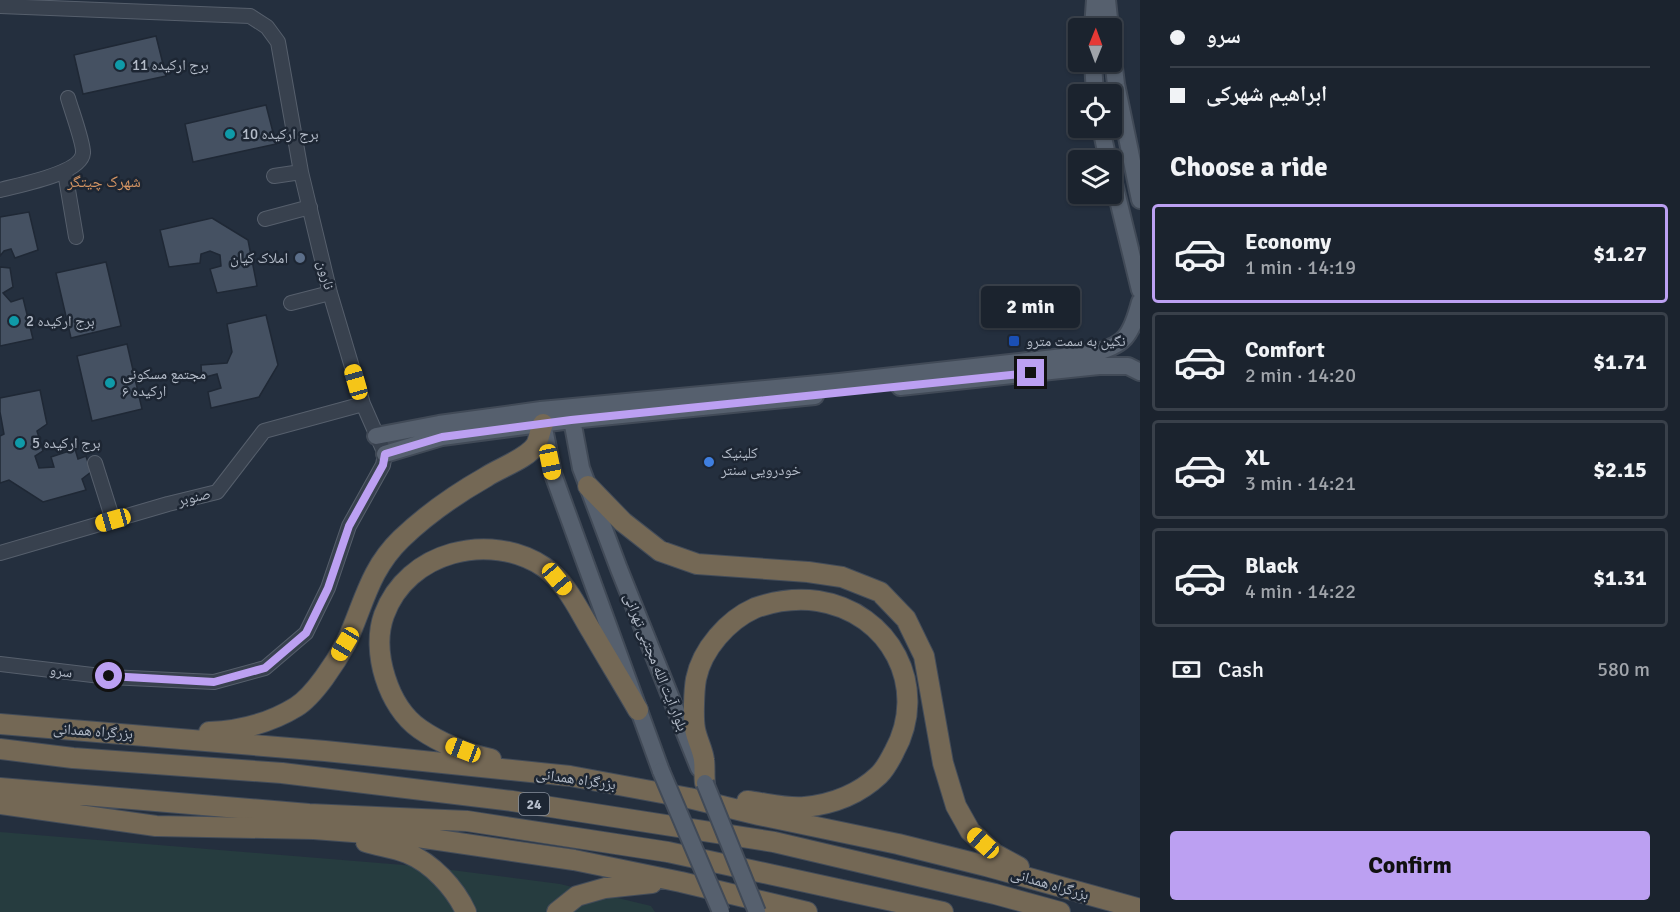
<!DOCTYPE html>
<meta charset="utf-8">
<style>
:root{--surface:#1b232e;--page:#242b36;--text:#f1f3f6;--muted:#a0a4aa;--line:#39404a;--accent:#bca0f2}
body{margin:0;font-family:Signika,"Noto Naskh Arabic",sans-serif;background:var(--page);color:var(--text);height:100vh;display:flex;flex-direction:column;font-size:22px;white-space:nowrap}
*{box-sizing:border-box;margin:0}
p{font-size:20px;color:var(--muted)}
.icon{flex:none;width:33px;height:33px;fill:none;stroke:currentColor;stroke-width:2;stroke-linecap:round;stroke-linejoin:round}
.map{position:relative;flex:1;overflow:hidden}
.details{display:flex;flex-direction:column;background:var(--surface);width:540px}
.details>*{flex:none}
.banner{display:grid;align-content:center;height:132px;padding:0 30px;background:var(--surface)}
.needle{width:39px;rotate:1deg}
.fabs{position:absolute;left:1068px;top:18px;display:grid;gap:12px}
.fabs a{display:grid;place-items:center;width:54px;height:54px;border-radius:6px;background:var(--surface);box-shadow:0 2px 4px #0004,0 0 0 2px var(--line);font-size:30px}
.end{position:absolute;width:27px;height:27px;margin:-14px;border:8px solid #bca0f2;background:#111;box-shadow:0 0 0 3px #111}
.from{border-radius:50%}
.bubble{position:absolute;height:42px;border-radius:6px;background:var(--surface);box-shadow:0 2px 4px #0004,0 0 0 2px var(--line);font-size:20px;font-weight:800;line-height:42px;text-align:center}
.car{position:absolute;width:18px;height:36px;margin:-18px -9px;border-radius:8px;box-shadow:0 0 4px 2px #0007;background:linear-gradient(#f5c518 24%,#345 0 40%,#f5c518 0 76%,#345 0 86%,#f5c518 0)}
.banner b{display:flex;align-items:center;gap:21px;height:57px;font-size:22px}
.banner b+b{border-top:2px solid var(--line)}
.banner i{width:15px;height:15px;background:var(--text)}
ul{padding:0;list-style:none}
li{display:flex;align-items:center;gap:18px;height:99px;margin:0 12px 9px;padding:0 18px;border:3px solid var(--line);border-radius:6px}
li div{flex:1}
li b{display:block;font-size:22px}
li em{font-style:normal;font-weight:800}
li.selected{border-color:var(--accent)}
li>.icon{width:54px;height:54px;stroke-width:1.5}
h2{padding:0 30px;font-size:27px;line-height:72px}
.pay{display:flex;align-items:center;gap:15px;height:66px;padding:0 30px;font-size:22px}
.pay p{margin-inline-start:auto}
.cta{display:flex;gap:12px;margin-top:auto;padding:12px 30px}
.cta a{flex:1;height:69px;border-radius:6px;background:var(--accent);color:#111;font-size:24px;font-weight:800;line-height:69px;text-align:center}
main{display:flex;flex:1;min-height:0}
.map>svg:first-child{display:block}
.green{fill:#263c3f}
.building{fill:#455162;stroke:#1f2835;stroke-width:1.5}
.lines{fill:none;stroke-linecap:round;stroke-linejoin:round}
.minor-casing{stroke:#565f6c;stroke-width:16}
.major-casing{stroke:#414a57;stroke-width:20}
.highway-casing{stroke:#434c59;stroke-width:22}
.minor{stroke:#38414e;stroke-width:14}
.major{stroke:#56606e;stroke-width:16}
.highway{stroke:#746855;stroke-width:20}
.major-bridge-casing{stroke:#414a57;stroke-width:20;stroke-linecap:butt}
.major-bridge{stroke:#56606e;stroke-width:16}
.route{stroke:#bca0f2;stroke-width:8}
.culture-dot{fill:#0f9aa8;stroke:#1d2633;stroke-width:2}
.service-dot{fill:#5c6f8a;stroke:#1d2633;stroke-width:2}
.transit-dot{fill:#1a4fb4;stroke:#1d2633;stroke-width:2}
.shop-dot{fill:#3f7fe0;stroke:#1d2633;stroke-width:2}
.labels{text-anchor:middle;stroke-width:5;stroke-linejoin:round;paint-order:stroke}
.shield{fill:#1d2633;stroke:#878f9c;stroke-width:1.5}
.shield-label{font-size:14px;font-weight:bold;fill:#b4bcc9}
.poi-label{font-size:15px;fill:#b4bcc9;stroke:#1d2633;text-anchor:start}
.street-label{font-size:15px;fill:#b4bcc9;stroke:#1d2633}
.neighbourhood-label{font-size:16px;fill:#d59563;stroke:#1d2633}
</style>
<main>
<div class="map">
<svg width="1140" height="912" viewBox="0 0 1140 912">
<rect width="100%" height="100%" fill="#242f3e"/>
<!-- green -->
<path class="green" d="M0,832L428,867L560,884L651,906L655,912H0Z"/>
<!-- building -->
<path class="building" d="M156,36L166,76L83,94L74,55Z
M266,105L276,144L193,162L185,124Z
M29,212L38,250L15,258L11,249L4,251L0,256V217Z
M212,218L248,240L257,286L217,293L210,269L221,266L220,255L210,251L201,254L200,263L169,267L160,230Z
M106,262L121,326L71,338L56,273Z
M0,267L10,268L13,287L3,293L11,302L23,298L33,339L0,346Z
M266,315L278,365L259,397L211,408L208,392L221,388L217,374L202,378L201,365L227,363L232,352L227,324Z
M127,344L142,409L92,421L77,356Z
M40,390L47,424L37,431L43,451L35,456L39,468L54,467L51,457L75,449L78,459L86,456L91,472L82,479L86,490L43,502L9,480L0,483V436L4,434L0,412V398Z"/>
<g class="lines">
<defs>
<path id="minor" d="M0,6L250,16L267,27L278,42L301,172
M65,172L76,237
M0,190C18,185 81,174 83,153C84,144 71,109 68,98
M265,219L310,207
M291,303L330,293
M95,463L113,520
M0,553L168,504L217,492L264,431L363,404
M0,664L109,677L214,682L265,668L306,633L328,588L349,526L383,465L385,454L363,404L330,293L301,172L274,176"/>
<path id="major" d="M1107,0L1110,28
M1093,28L1095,0
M1112,52L1116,84L1140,200
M1093,62L1095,94
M1101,128L1108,160
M1112,175L1140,290
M900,387L1099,366H1128L1140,372
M570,409L581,468L619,569L699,768
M543,423L553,474L661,771
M376,436L439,424L541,410L839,382L1090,354C1125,346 1131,336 1140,302
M385,454L442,437L571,420L815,396"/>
<path id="highway" d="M588,486L623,522L660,551L697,564L808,572L842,577L880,592L906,619L924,656L943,763L956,806L970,831L995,854L1019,867
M0,724L325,751L570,776L689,798L759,815L898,844L986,866L1140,909
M209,732C238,731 270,723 296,707C314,696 336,662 346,643C364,604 369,570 401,539C426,515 456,494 486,477C499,468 527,459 536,445C539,439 540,430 543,424
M0,749L73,758L282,773L512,801L774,842L995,894L1060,912
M491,759C467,754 440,743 420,729C388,707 371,651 384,615C407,551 490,531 544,567C567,583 578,609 592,632C607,658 623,684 638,710
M705,783C704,775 705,767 704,760C703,750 697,740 695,729C693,719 694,690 696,679C702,649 728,620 755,608C775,601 797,598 818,601C890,612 930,687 894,752C890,760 885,769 879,775C859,794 833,804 805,807C787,809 765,803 747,801
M0,788L309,814L467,821L668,852L943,912
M0,804L156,826L314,829L418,837L574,860L681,882L807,912
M366,842C379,846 394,848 407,853C432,863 455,888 466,912
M557,912L577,896L605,888L652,883"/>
</defs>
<!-- minor casing -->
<use href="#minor" class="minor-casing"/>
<!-- major casing -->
<use href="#major" class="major-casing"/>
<!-- highway casing -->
<use href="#highway" class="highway-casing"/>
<!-- minor -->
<use href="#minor" class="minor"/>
<!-- major -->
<use href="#major" class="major"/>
<!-- highway -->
<use href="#highway" class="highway"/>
<defs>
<path id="major-bridge" d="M661,771L721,912
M705,783L757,912"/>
</defs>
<!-- major-bridge casing -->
<use href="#major-bridge" class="major-bridge-casing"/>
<!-- major-bridge -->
<use href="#major-bridge" class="major-bridge"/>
</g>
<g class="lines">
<!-- route -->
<path class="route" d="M109,676L214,682L265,668L306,633L328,588L349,526L383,465L385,454L442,437L571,420L1031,373"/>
</g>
<!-- markers -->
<g class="culture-dot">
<circle cx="120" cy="65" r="6"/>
<circle cx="230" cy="134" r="6"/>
<circle cx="14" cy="321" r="6"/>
<circle cx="110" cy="383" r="6"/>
<circle cx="20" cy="443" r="6"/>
</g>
<circle class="service-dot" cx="300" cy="258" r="6"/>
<rect class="transit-dot" x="1008" y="335" width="12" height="12" rx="3"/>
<circle class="shop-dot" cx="709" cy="462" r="6"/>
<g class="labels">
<!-- shield labels -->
<rect class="shield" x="519" y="793" width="30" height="22" rx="4.5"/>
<g class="shield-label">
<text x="534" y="809">24</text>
</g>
<!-- poi labels -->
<g class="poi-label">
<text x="132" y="70">برج ارکیده 11</text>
<text x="242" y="139">برج ارکیده 10</text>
<text x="288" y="263" text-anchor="end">املاک کیان</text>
<text x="26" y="326">برج ارکیده 2</text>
<text x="1026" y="346">نگین به سمت مترو</text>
<text x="122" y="379">مجتمع مسکونی<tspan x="122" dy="17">ارکیده ۶</tspan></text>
<text x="32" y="448">برج ارکیده 5</text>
<text x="721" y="458">کلینیک<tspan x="721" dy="17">خودرویی سنتر</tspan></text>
</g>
<!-- street labels -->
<g class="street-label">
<text transform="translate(326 275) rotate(76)" y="5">نارون</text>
<text transform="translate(194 497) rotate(-14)" y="5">صنوبر</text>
<text transform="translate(656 662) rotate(68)" y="5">بلوار آیت الله مجتبی تهرانی</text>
<text transform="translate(61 671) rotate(7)" y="5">سرو</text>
<text transform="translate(93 731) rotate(4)" y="5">بزرگراه همدانی</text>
<text transform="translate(576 779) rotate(8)" y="5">بزرگراه همدانی</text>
<text transform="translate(1050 884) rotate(16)" y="5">بزرگراه همدانی</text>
</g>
<!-- neighbourhood labels -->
<g class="neighbourhood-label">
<text x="104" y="187">شهرک چیتگر</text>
</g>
</g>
</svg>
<div class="fabs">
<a><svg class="needle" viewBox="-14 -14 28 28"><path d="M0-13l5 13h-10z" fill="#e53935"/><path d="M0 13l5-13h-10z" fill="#a0a4aa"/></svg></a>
<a><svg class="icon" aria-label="locate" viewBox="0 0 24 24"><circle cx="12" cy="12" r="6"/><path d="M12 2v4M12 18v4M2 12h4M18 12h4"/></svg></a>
<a><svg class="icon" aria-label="layers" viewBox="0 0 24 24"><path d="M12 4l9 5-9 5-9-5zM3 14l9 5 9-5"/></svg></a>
</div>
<i class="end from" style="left:109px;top:676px"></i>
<i class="end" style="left:1031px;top:373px"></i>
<div class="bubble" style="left:981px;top:286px;width:99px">2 min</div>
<i class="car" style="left:356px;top:382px;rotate:344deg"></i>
<i class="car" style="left:550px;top:462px;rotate:168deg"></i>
<i class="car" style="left:113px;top:520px;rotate:254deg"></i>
<i class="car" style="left:557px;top:579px;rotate:140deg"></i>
<i class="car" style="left:345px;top:644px;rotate:211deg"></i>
<i class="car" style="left:463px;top:750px;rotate:291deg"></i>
<i class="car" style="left:983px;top:843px;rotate:312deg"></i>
</div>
<section class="details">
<div class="banner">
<b><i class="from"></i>سرو</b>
<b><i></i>ابراهیم شهرکی</b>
</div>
<h2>Choose a ride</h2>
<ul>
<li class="selected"><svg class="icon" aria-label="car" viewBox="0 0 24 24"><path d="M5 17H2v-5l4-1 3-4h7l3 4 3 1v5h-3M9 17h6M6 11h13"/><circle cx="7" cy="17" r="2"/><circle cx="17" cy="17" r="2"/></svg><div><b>Economy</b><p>1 min · 14:19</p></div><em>$1.27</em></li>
<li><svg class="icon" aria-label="car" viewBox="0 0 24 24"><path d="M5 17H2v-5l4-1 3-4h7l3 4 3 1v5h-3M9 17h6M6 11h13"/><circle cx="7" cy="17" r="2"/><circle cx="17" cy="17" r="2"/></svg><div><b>Comfort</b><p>2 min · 14:20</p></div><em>$1.71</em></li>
<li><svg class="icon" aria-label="car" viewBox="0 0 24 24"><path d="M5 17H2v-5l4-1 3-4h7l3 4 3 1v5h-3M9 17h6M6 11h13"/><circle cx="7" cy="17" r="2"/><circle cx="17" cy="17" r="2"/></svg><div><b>XL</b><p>3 min · 14:21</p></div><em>$2.15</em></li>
<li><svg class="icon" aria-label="car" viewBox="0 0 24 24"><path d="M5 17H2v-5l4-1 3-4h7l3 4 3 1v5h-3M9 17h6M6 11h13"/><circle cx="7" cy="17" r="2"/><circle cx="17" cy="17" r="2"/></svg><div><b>Black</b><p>4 min · 14:22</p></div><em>$1.31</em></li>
</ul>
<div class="pay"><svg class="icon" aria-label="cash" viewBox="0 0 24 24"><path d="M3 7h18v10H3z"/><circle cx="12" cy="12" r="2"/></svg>Cash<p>580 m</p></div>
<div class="cta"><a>Confirm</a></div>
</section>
</main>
